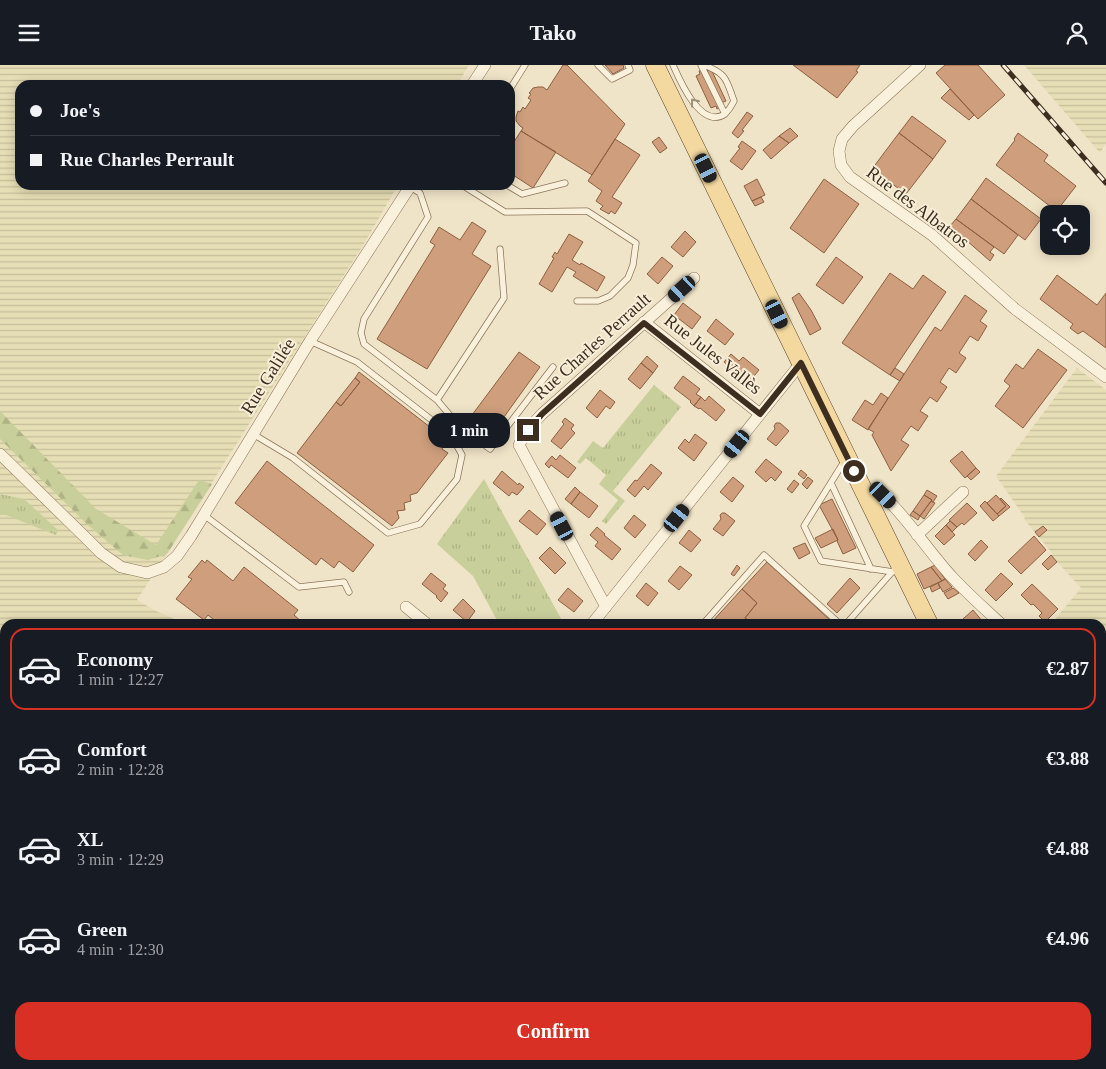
<!DOCTYPE html>
<meta charset="utf-8">
<style>
:root{--surface:#171b24;--page:#242831;--text:#f1f3f6;--muted:#9ea1a6;--line:#363941;--accent:#d93025}
body{margin:0;font-family:Georgia,serif;background:var(--page);color:var(--text);height:100vh;display:flex;flex-direction:column;font-size:19px;white-space:nowrap}
*{box-sizing:border-box;margin:0}
p{font-size:16px;color:var(--muted)}
.icon{flex:none;width:28px;height:28px;fill:none;stroke:currentColor;stroke-width:2;stroke-linecap:round;stroke-linejoin:round}
.map{position:relative;flex:1;overflow:hidden}
.panel{position:absolute;left:0px;top:554px;width:1106px;height:451px;display:flex;flex-direction:column;background:var(--surface);border-radius:15px 15px 0 0;box-shadow:0 2px 12px #0003}
.panel>*{flex:none}
.hud{position:absolute;left:15px;top:15px;width:500px;height:110px;border-radius:15px;box-shadow:0 2px 12px #0003;display:grid;align-content:center;height:110px;padding:0 15px;background:var(--surface)}
.tools{position:absolute;left:1040px;top:140px;display:grid;gap:10px}
.tools a{display:grid;place-items:center;width:50px;height:50px;border-radius:10px;background:var(--surface);box-shadow:0 2px 12px #0003;font-size:25px}
.end{position:absolute;width:22px;height:22px;margin:-11px;border:6px solid #3d2e20;background:#fff;box-shadow:0 0 0 2px #fff}
.from{border-radius:50%}
.bubble{position:absolute;height:35px;border-radius:15px;background:var(--surface);box-shadow:0 2px 12px #0003;font-size:16px;font-weight:800;line-height:35px;text-align:center}
.car{position:absolute;width:15px;height:30px;margin:-15px -8px;border-radius:6px;box-shadow:0 0 4px 1px #0007;background:linear-gradient(#222 24%,#8ab4d8 0 40%,#222 0 76%,#8ab4d8 0 86%,#222 0)}
.hud b{display:flex;align-items:center;gap:18px;height:48px;font-size:19px}
.hud b+b{border-top:1px solid var(--line)}
.hud i{width:12px;height:12px;background:var(--text)}
ul{padding:9px 0 0;list-style:none}
li{display:flex;align-items:center;gap:15px;height:82px;margin:0 10px 8px;padding:0 5px;border:2px solid transparent;border-radius:15px}
li div{flex:1}
li b{display:block;font-size:19px}
li em{font-style:normal;font-weight:800}
li.active{border-color:var(--accent)}
li>.icon{width:45px;height:45px;stroke-width:1.5}
.primary-button{display:flex;gap:10px;margin-top:auto;padding:10px 15px}
.primary-button a{flex:1;height:58px;border-radius:15px;background:var(--accent);color:#fff;font-size:20px;font-weight:800;line-height:58px;text-align:center}
header{display:flex;justify-content:space-between;align-items:center;height:65px;padding:0 15px;background:var(--surface);font-size:22px;font-weight:800}
.map>svg:first-child{display:block}
.farmland{fill:url(#farmland-rules)}
.grass{fill:url(#grass-tufts)}
.forest{fill:url(#forest-firs)}
.building{fill:#cf9f7d;stroke:#8d5f41}
.lines{fill:none;stroke-linecap:round;stroke-linejoin:round}
.service-casing{stroke:#8d765c;stroke-width:7}
.minor-casing{stroke:#8d765c;stroke-width:12}
.primary-casing{stroke:#5b4430;stroke-width:19}
.service{stroke:#faf1dc;stroke-width:5.5}
.minor{stroke:#faf1dc;stroke-width:11}
.primary{stroke:#f3d9a0;stroke-width:18}
.rail-casing{stroke:#3d2e20;stroke-width:5}
.rail{stroke:#f7eed8;stroke-width:3;stroke-dasharray:9;stroke-linecap:butt}
.oneway{stroke:#9c907e}
.route{stroke:#3d2e20;stroke-width:6}
.labels{text-anchor:middle;stroke-width:4;stroke-linejoin:round;paint-order:stroke}
.street-label{font-size:18px;fill:#3d2e20;stroke:#f7eed8}
</style>
<header><svg class="icon" aria-label="menu" viewBox="0 0 24 24"><path d="M4 6h16M4 12h16M4 18h16"/></svg>Tako<svg class="icon" aria-label="person" viewBox="0 0 24 24"><circle cx="12" cy="8" r="4"/><path d="M4 21q1-7 8-7t8 7"/></svg></header>
<div class="map">
<svg width="1106" height="1004" viewBox="0 0 1106 1004">
<defs>
<pattern id="farmland-rules" width="6" height="5" patternUnits="userSpaceOnUse" patternTransform="scale(1.25)"><rect width="6" height="5" fill="#e6deb5"/><path d="M0 2.5h6" fill="none" stroke="#c6bf9b"/></pattern>
<pattern id="grass-tufts" width="24" height="20" patternUnits="userSpaceOnUse" patternTransform="scale(1.25)"><rect width="24" height="20" fill="#c9cf9b"/><path d="M3 7l-1-3M5 7V3M7 7l1-3M15 17l-1-3M17 17v-4M19 17l1-3" fill="none" stroke="#aeb285"/></pattern>
<pattern id="forest-firs" width="22" height="20" patternUnits="userSpaceOnUse" patternTransform="scale(1.25)"><rect width="22" height="20" fill="#c9cf9b"/><path d="M5 1l3.5 6h-7zM16 11l3.5 6h-7z" fill="#aeb285"/></pattern>
</defs>
<rect width="100%" height="100%" fill="#f0e4c8"/>
<!-- farmland -->
<path class="farmland" d="M0,0H469L457,20H20V120H398L362,182L137,535L156,546L186,559H5V1000H647L651,1004H0Z
M1024,0H1106V78L1100,88Z
M1077,303L1106,325V644L1101,640V559H1051L1081,523L1051,490L1052,488L1024,454L1025,453L996,411Z
M715,1000H988V1004H711Z"/>
<!-- grass -->
<path class="grass" d="M654,320L681,342L613,426L625,436L606,459L602,456L618,435L599,419L606,410L586,393L580,399L577,397L593,376L603,383Z
M484,414L564,559H499L473,511L437,479Z
M0,429L24,434L58,465L56,470L6,450H0Z"/>
<!-- forest -->
<path class="forest" d="M0,346L96,444L156,480L199,415L212,419L167,489L148,495L123,490L89,461L0,374Z"/>
<!-- building -->
<path class="building" d="M563,0H567L625,59L592,110L521,66L523,63L520,61L516,56V52L518,46L520,47L523,42L525,44L531,35L528,33L531,29L529,28L530,27L533,23L538,22H543L547,25Z
M605,0H623L624,3L613,9Z
M793,0H860L856,6L858,7L837,33Z
M945,0H978L1005,30L978,54L936,8Z
M705,4L706,6L711,4L726,36L721,38L723,41L717,44L716,41L711,43L696,11L700,9L699,6Z
M950,24L974,50L969,55L941,33Z
M747,47L753,51L742,65L744,66L738,73L732,68Z
M912,51L946,76L933,94L899,68Z
M790,63L798,71L789,78L779,71Z
M521,66L556,87L533,123L510,108V83Z
M899,68L933,94L906,129L872,104Z
M1018,68L1048,90L1044,96L1076,121L1059,143L1062,145L1059,148L996,100L1015,75L1014,74Z
M779,71L789,78L771,94L763,85Z
M659,72L667,83L660,88L652,77Z
M615,74L640,90L612,132L622,138L615,149L611,146L609,149L600,144L603,141L596,136L602,126L588,116Z
M742,76L756,86L742,105L730,96L740,83L738,82Z
M986,113L1041,154L1025,175L971,134Z
M757,114L765,130L752,136L744,121Z
M824,114L859,139L824,188L790,163Z
M761,132L764,137L755,141L752,136Z
M971,134L1018,170L1004,189L956,154Z
M956,154L994,182L990,187L994,190L990,196L950,161Z
M472,157L486,166L472,189L491,201L427,304L377,274L435,180L430,177L439,162L460,175Z
M685,166L696,177L683,192L671,182Z
M569,169L583,177L572,195L580,200L581,198L605,212L597,226L573,211L576,207L567,202L552,227L539,219L554,193L552,192L555,187L557,189Z
M662,192L673,201L658,219L647,209Z
M836,192L863,212L843,239L816,220Z
M890,208L913,224L923,210L946,227L890,310L842,278Z
M1057,210L1097,240L1106,228V283L1083,266L1078,269L1070,263L1073,259L1040,234Z
M799,228L811,245L821,264L810,270L792,233Z
M965,230L987,246L980,256L987,261L978,276L970,271L959,288L966,293L956,308L949,303L940,317L947,322L937,337L930,332L920,346L928,351L918,366L911,361L901,375L909,380L891,406L872,370L874,367L868,364L935,262L941,266Z
M683,238L701,252L692,264L674,250Z
M716,254L734,269L725,280L707,266Z
M1038,284L1067,305L1023,363L995,341L1010,321L1004,316L1016,299L1023,304Z
M519,287L540,302L491,370L469,354Z
M731,289L739,296L743,292L759,305L750,316L734,303L733,304L724,297Z
M647,291L658,301L653,308L641,298Z
M641,298L653,308L640,324L628,314Z
M895,303L904,309L900,316L890,310Z
M359,307L448,376L442,384L448,388L417,428L410,430L411,436L404,438L405,445L397,446L399,453L392,461L297,388L336,337L341,341L360,317L355,313Z
M683,311L700,324L696,329L701,332L694,341L690,337L691,336L674,323Z
M355,313L360,317L341,341L336,337Z
M600,325L615,337L610,344L606,341L597,353L586,343Z
M881,328L888,333L868,365L852,355L865,335L873,340Z
M709,331L725,345L716,356L700,343L699,344L694,341L701,332L705,336Z
M565,353L574,360L571,364L575,368L561,384L551,376L564,359L562,357Z
M776,358H780L789,366L776,381L767,374L775,364L774,361Z
M695,369L707,378L694,396L678,383L685,374L689,378Z
M962,386L976,403L965,413L950,396Z
M560,390L576,403L568,413L551,400L549,403L545,399L552,391L556,395Z
M766,394L782,407L775,416L771,412L766,417L755,407Z
M267,396L374,480L353,507L339,496L334,503L321,493L316,500L235,438Z
M651,399L662,408L648,425L644,421L635,432L627,425L635,415L637,416Z
M976,403L980,407L971,415L967,411Z
M801,405L807,410L804,414L798,409Z
M502,406L518,420L519,418L524,422L517,430L512,427L509,431L493,418Z
M733,412L744,421L732,437L720,427Z
M808,412L813,416L807,424L802,419Z
M794,415L799,419L792,428L787,424Z
M575,422L580,427L571,439L565,434Z
M927,425L937,431L933,437L931,436L932,435L924,430Z
M580,427L598,441L589,453L571,439Z
M924,430L932,435L920,451L913,446Z
M996,430L1006,441L997,449L987,438Z
M1001,433L1010,442L999,451L997,449L1006,441L1000,434Z
M832,434L856,483L843,489L837,476L838,475L819,440Z
M931,436L935,438L924,454L920,451Z
M985,436L999,451L993,456L980,441Z
M967,438L977,448L964,460L962,458L957,462L949,455Z
M529,445L546,459L537,470L519,456Z
M913,446L920,451L918,455L910,450Z
M722,448H725L735,456L723,471L713,464L721,454L720,450Z
M634,450L646,460L635,473L624,463Z
M950,456L957,462L952,467L946,460Z
M946,460L955,470L944,480L935,471Z
M1043,461L1047,465L1039,472L1035,467Z
M597,462L605,469L604,470L621,484L612,495L595,481L598,477L590,470Z
M833,464L838,475L821,483L815,473Z
M689,465L701,475L691,487L679,478Z
M1034,471L1046,485L1021,509L1008,496Z
M981,475L988,482L975,496L968,489Z
M805,478L810,488L799,494L793,483Z
M550,482L566,498L555,509L539,493Z
M1051,490L1057,497L1048,505L1042,499Z
M202,495L205,498L207,495L233,516L244,502L298,545L294,550L302,557L300,559H219L208,550L204,555L176,534L192,514L188,512Z
M767,497L831,556L828,559H745L748,555L745,553L757,538L742,524Z
M737,500L740,503L734,511L731,509Z
M935,500L945,514L942,516L931,502Z
M680,501L692,510L679,525L668,516Z
M931,502L942,516L924,524L917,509Z
M431,508L446,520L443,524L448,528L441,537L436,532L437,531L422,519Z
M1001,508L1013,519L996,536L985,525Z
M850,513L860,523L837,548L827,539Z
M945,514L952,522L943,527L938,518Z
M646,518L658,528L648,541L636,531Z
M938,518L940,523L932,527L930,522Z
M1032,519L1058,544L1045,557L1039,551L1042,548L1033,539L1031,540L1021,530Z
M568,523L583,536L574,547L558,535Z
M953,523L959,528L948,534L944,528Z
M742,524L757,538L745,553L748,555L745,559H710Z
M463,534L475,546L467,557L453,545Z
M973,545L983,557L984,559H967L963,554Z
M1101,782L1106,787V801L1101,806Z
M1031,1000H1043L1041,1002L1043,1004H1028Z"/>
<g class="lines">
<defs>
<path id="service" d="M598,0L612,14L630,5L628,0
M673,0C680,16 701,65 725,49C728,46 732,40 734,36C726,14 727,9 704,0
M701,0L725,49
M510,24L525,0
M462,120L505,147L587,146L636,178L633,200L628,213L610,231L598,236H577
M507,120L522,129L565,118
M410,122L420,128L428,152L364,254L361,268L364,279L437,335L459,361L490,384L553,302
M437,335L504,233L500,184
M253,369L293,393L388,468L420,459L457,414L462,390L451,370L357,297L310,276
M845,395L804,461L821,496L893,507
M831,418L871,504
M204,450L299,522L344,517L349,527
M703,559L764,490L840,559
M846,559L893,506
M693,1004L697,1000"/>
<path id="minor" d="M920,0L853,61L842,74L839,86L841,100L850,112L932,170L1015,244L1106,312
M472,20L485,0
M644,257L760,349
M0,389L86,473L101,488L121,502L147,508L164,502L177,491L191,471L310,276L411,120
M869,436L883,430C909,455 928,486 953,513C968,529 985,544 1001,559
M917,470L963,427
M406,542L427,559
M606,542L519,380L527,365L542,349L694,213
M592,559L801,298
M1101,654L1106,659
M1101,956L1106,954
M1055,1004L1058,1000"/>
<path id="primary" d="M655,0L929,559
M1101,913L1106,922"/>
</defs>
<!-- service casing -->
<use href="#service" class="service-casing"/>
<!-- minor casing -->
<use href="#minor" class="minor-casing"/>
<!-- primary casing -->
<use href="#primary" class="primary-casing"/>
<!-- service -->
<use href="#service" class="service"/>
<!-- minor -->
<use href="#minor" class="minor"/>
<!-- primary -->
<use href="#primary" class="primary"/>
<defs>
<path id="rail" d="M1003,0L1106,118"/>
</defs>
<!-- rail casing -->
<use href="#rail" class="rail-casing"/>
<!-- rail -->
<use href="#rail" class="rail"/>
</g>
<!-- one-way arrows -->
<defs><path id="oneway-chevron" d="M-2-3.5L2.5 0L-2 3.5" fill="none" stroke-width="1.6" stroke-linecap="round" stroke-linejoin="round" transform="scale(1.25)"/></defs>
<use class="oneway" href="#oneway-chevron" transform="translate(694 37) rotate(-128)"/>
<g class="lines">
<!-- route -->
<path class="route" d="M528,365L542,349L644,258L760,349L801,298L854,406"/>
</g>
<g class="labels">
<!-- street labels -->
<g class="street-label">
<text transform="translate(918 142) rotate(37)" y="6">Rue des Albatros</text>
<text transform="translate(592 281) rotate(-42)" y="6">Rue Charles Perrault</text>
<text transform="translate(713 289) rotate(38)" y="6">Rue Jules Vallès</text>
<text transform="translate(268 311) rotate(-58)" y="6">Rue Galilée</text>
</g>
</g>
</svg>
<div class="tools">
<a><svg class="icon" aria-label="locate" viewBox="0 0 24 24"><circle cx="12" cy="12" r="6"/><path d="M12 2v4M12 18v4M2 12h4M18 12h4"/></svg></a>
</div>
<i class="end from" style="left:854px;top:406px"></i>
<i class="end" style="left:528px;top:365px"></i>
<div class="bubble" style="left:428px;top:348px;width:82px">1 min</div>
<i class="car" style="left:706px;top:103px;rotate:154deg"></i>
<i class="car" style="left:682px;top:224px;rotate:228deg"></i>
<i class="car" style="left:777px;top:249px;rotate:154deg"></i>
<i class="car" style="left:737px;top:379px;rotate:219deg"></i>
<i class="car" style="left:883px;top:430px;rotate:135deg"></i>
<i class="car" style="left:677px;top:453px;rotate:39deg"></i>
<i class="car" style="left:562px;top:461px;rotate:332deg"></i>
<div class="hud">
<b><i class="from"></i>Joe's</b>
<b><i></i>Rue Charles Perrault</b>
</div>
<section class="panel">
<ul>
<li class="active"><svg class="icon" aria-label="car" viewBox="0 0 24 24"><path d="M5 17H2v-5l4-1 3-4h7l3 4 3 1v5h-3M9 17h6M6 11h13"/><circle cx="7" cy="17" r="2"/><circle cx="17" cy="17" r="2"/></svg><div><b>Economy</b><p>1 min · 12:27</p></div><em>€2.87</em></li>
<li><svg class="icon" aria-label="car" viewBox="0 0 24 24"><path d="M5 17H2v-5l4-1 3-4h7l3 4 3 1v5h-3M9 17h6M6 11h13"/><circle cx="7" cy="17" r="2"/><circle cx="17" cy="17" r="2"/></svg><div><b>Comfort</b><p>2 min · 12:28</p></div><em>€3.88</em></li>
<li><svg class="icon" aria-label="car" viewBox="0 0 24 24"><path d="M5 17H2v-5l4-1 3-4h7l3 4 3 1v5h-3M9 17h6M6 11h13"/><circle cx="7" cy="17" r="2"/><circle cx="17" cy="17" r="2"/></svg><div><b>XL</b><p>3 min · 12:29</p></div><em>€4.88</em></li>
<li><svg class="icon" aria-label="car" viewBox="0 0 24 24"><path d="M5 17H2v-5l4-1 3-4h7l3 4 3 1v5h-3M9 17h6M6 11h13"/><circle cx="7" cy="17" r="2"/><circle cx="17" cy="17" r="2"/></svg><div><b>Green</b><p>4 min · 12:30</p></div><em>€4.96</em></li>
</ul>
<div class="primary-button"><a>Confirm</a></div>
</section>
</div>
